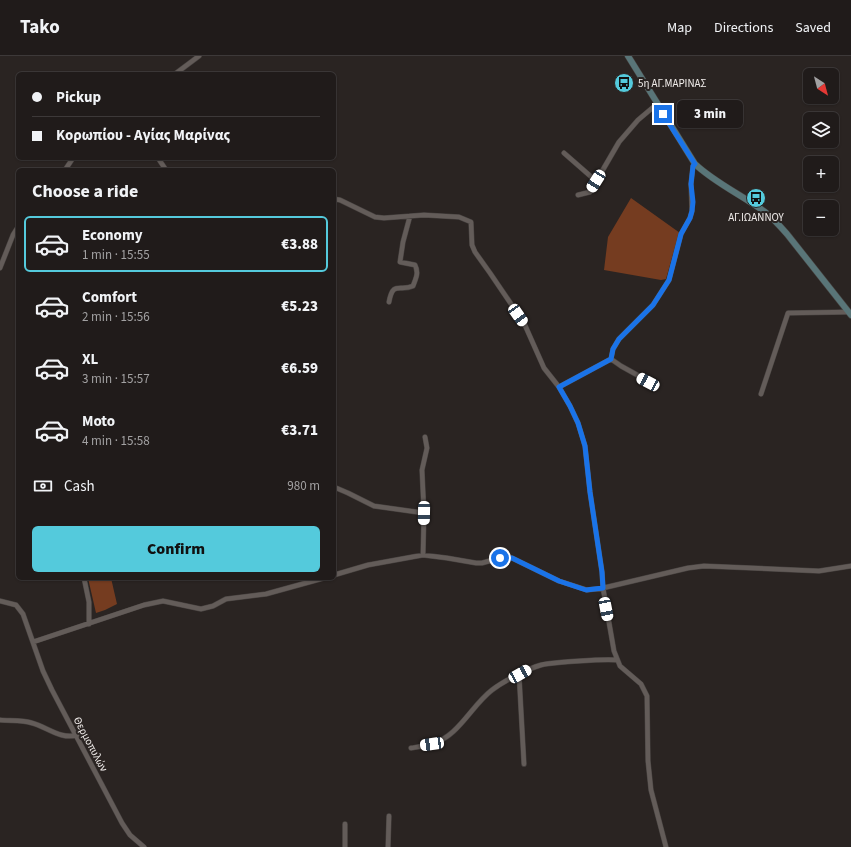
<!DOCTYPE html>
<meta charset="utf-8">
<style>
:root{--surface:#201b1a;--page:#2d2827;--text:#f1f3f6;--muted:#a2a1a2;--line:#3d3939;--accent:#54cadc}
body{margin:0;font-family:"Source Sans 3",sans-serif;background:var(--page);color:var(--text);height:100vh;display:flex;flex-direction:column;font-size:15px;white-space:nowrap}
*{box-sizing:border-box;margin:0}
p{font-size:13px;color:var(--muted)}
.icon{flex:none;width:22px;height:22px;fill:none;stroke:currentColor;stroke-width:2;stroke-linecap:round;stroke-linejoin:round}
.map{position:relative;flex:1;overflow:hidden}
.panel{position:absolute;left:16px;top:112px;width:320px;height:412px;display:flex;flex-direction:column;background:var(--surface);border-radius:6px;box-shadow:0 1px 3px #0004,0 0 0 1px var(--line)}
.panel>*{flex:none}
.guide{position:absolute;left:16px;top:16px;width:320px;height:88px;border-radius:6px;box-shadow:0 1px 3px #0004,0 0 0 1px var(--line);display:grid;align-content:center;height:88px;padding:0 16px;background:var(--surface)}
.needle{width:26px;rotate:144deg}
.fabs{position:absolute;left:803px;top:12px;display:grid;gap:8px}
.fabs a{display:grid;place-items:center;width:36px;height:36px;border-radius:6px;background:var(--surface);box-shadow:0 1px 3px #0004,0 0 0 1px var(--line);font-size:20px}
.end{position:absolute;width:18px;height:18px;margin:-9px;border:5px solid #1a73e8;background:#fff;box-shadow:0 0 0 2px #fff}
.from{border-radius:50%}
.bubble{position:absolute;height:28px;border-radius:6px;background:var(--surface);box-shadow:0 1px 3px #0004,0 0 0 1px var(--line);font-size:13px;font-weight:800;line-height:28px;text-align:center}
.car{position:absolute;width:12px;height:24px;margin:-12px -6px;border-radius:5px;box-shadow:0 0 3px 1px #0007;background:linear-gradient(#fff 24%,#345 0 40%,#fff 0 76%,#345 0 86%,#fff 0)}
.guide b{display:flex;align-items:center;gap:14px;height:38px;font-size:15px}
.guide b+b{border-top:1px solid var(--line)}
.guide i{width:10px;height:10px;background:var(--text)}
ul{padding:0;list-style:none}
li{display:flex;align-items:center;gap:12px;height:56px;margin:0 8px 6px;padding:0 8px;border:2px solid transparent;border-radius:6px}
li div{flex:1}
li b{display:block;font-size:15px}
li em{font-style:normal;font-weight:800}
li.active{border-color:var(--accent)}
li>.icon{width:36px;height:36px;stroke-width:1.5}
h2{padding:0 16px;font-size:18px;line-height:48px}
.pay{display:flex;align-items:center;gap:10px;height:44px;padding:0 16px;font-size:15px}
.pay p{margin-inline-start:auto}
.action{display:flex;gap:8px;margin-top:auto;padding:8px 16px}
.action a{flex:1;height:46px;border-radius:6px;background:var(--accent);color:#111;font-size:16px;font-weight:800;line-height:46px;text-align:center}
header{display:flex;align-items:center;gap:24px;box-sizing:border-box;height:56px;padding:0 20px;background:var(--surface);border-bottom:1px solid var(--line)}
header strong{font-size:19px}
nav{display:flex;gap:22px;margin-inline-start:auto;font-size:14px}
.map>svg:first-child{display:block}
.green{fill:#753c20}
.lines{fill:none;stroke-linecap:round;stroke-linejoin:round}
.street-casing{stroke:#484341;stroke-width:5.5}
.secondary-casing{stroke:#484341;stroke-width:7}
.street{stroke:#635c59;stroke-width:4.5}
.secondary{stroke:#597578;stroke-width:6}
.route{stroke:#1a73e8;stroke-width:5}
.labels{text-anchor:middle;stroke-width:4;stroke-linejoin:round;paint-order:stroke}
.poi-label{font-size:11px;fill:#f1edeb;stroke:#2a2422;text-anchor:start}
.street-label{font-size:11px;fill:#f1edeb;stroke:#2a2422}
</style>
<header>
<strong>Tako</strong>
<nav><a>Map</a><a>Directions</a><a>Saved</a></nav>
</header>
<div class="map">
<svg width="851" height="791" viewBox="0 0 851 791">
<rect width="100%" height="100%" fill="#2a2422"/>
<!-- green -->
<path class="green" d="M631,142L680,177L677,184L666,223L661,224L604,214L608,181Z
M88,522H111L117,548L105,554L96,557Z"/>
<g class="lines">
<defs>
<path id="street" d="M175,18L199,0
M564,97L596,125
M158,102L166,114
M65,114L73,102
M578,139L590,136L619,86L638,64L657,48
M334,143L340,144L375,161L384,162L424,159L459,161L471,166L472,189L475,196L490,217L524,267L544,312L559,331L570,350L578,367L585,390L590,436L602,516L603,532L614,595L620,610L641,628L647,640L648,705L651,734L666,791
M0,212L13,179L18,171
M389,246C393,224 400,236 413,230C416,222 419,217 415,209L400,206L403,186L410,160
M611,303L621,310L657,330
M559,331L611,303L613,293L619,283L653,249L669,224L681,178L690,162L692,155L691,128L693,110L695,108
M761,338L788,257L848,256
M334,431L348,437L374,450L424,457
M423,499L424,457L422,414L427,392L425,381
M334,519L368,509L423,499L447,502L476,507H482L500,502H512L559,525L587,534L603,532L688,512L704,510L819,515L851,510
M84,522L89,546V568
M0,545L16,549L23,558L43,615L52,634L122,767L130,779L144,791
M33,586L144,549L163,545L201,553L213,550L226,543L266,538L324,522
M519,618L524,708
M0,664C10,665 22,664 32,667C47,671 61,684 77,679
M411,692C417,691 425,690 432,688C459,680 471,650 492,634C504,625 527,613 541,609C549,607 557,607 565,606C583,605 599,603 617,604
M345,791V768
M388,791L389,760"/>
<path id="secondary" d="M628,0L695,108C715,127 742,139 765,156C773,162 780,170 787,178L851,259"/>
</defs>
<!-- street casing -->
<use href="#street" class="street-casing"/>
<!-- secondary casing -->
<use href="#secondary" class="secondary-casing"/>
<!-- street -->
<use href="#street" class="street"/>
<!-- secondary -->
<use href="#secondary" class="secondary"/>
</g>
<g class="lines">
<!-- route -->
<path class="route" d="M500,502H512L559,525L586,534L603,532L602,516L590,436L585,390L578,367L570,350L559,331L611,303L613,293L619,283L653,249L669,224L681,178L690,162L692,155L693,146L691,128L693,110L695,108L663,58"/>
</g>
<!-- icons -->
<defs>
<symbol id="bus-disc" viewBox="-11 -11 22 22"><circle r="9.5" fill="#54cadc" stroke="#2a2422"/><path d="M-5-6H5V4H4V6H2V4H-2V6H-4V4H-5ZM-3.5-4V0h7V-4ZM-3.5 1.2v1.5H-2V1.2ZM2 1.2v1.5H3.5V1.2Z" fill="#111"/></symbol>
</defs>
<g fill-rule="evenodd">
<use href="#bus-disc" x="613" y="16" width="22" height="22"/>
<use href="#bus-disc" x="745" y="131" width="22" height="22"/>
</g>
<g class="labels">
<!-- poi labels -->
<g class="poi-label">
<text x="638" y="31">5η ΑΓ.ΜΑΡΙΝΑΣ</text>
<text x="756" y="165" text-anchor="middle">ΑΓ.ΙΩΑΝΝΟΥ</text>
</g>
<!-- street labels -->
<g class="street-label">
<text transform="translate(91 688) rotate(62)" y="4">Θερμοπυλών</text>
</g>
</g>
</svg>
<div class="fabs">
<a><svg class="needle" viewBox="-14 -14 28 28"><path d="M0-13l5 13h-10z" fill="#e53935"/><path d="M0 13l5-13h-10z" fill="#a2a1a2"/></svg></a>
<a><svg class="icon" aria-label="layers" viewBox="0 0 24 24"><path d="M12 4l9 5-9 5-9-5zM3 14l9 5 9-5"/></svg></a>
<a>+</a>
<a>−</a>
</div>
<i class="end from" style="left:500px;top:502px"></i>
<i class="end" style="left:663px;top:58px"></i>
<div class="bubble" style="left:677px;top:44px;width:66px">3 min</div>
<i class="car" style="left:596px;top:125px;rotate:212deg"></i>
<i class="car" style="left:518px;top:259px;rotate:145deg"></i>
<i class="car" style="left:648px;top:326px;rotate:298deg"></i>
<i class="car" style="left:424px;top:457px;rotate:181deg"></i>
<i class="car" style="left:606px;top:553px;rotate:169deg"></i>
<i class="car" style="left:520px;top:618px;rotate:61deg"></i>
<i class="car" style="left:432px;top:688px;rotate:262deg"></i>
<div class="guide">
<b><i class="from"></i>Pickup</b>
<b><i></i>Κορωπίου - Αγίας Μαρίνας</b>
</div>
<section class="panel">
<h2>Choose a ride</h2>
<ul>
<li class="active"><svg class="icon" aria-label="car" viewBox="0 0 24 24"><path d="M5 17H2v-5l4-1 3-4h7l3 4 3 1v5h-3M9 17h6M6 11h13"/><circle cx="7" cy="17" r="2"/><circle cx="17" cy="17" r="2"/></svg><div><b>Economy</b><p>1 min · 15:55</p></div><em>€3.88</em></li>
<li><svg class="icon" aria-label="car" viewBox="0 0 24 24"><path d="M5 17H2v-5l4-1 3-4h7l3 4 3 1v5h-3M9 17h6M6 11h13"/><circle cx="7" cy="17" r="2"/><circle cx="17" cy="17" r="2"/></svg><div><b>Comfort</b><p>2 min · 15:56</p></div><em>€5.23</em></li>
<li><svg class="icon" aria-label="car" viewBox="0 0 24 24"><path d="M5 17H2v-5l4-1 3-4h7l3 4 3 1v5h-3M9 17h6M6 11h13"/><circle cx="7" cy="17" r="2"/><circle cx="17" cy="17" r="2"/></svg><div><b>XL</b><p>3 min · 15:57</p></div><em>€6.59</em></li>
<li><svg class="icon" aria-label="car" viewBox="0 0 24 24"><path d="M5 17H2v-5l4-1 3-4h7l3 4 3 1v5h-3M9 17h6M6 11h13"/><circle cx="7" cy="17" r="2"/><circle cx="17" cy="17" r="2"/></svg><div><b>Moto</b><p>4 min · 15:58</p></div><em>€3.71</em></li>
</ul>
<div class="pay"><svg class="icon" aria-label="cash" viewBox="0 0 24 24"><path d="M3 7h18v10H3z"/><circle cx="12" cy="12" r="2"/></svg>Cash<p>980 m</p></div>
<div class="action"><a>Confirm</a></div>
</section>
</div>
